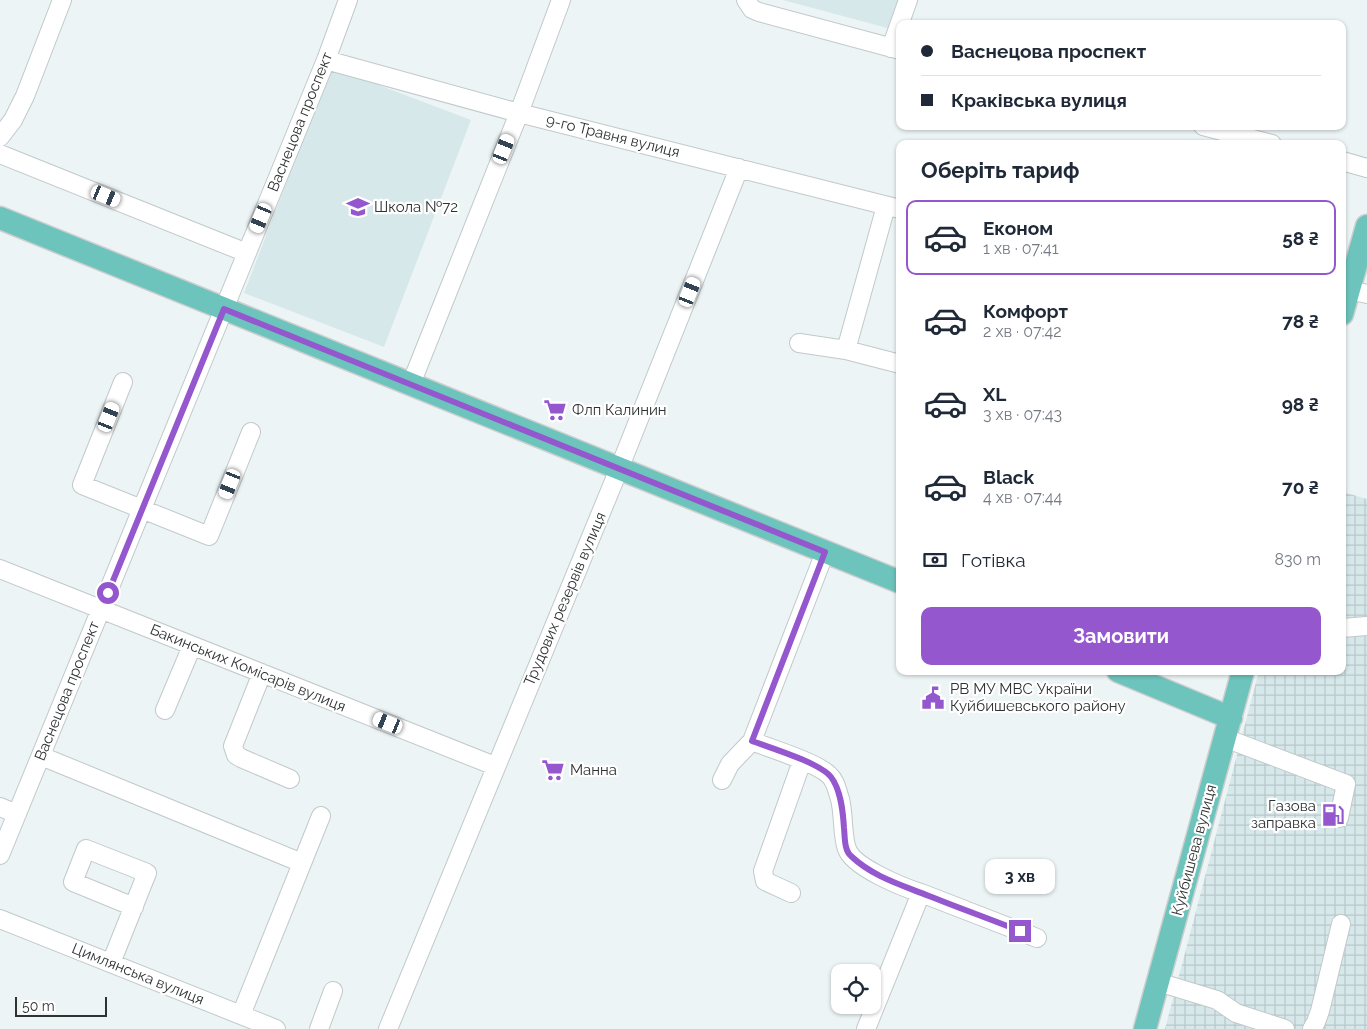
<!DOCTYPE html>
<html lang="uk">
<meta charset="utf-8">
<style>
:root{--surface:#fff;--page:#f6f6f7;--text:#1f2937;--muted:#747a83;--line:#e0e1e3;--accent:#9557ce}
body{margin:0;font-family:Raleway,sans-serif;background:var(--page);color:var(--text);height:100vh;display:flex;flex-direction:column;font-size:19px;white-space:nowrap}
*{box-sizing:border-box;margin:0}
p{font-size:16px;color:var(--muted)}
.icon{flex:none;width:28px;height:28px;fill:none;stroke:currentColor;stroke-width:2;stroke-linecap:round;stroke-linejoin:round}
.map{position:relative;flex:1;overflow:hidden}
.side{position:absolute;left:896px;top:140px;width:450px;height:535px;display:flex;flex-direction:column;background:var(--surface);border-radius:10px;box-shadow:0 1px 4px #0004}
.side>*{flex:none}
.guide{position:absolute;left:896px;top:20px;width:450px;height:110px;border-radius:10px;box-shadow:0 1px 4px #0004;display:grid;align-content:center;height:110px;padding:0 25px;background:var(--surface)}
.buttons{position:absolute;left:831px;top:964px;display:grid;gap:10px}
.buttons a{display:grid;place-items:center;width:50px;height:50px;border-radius:10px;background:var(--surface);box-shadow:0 1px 4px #0004;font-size:25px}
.scale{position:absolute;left:15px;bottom:12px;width:92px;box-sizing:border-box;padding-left:5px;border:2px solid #2f3233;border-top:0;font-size:14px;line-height:18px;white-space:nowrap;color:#2f3233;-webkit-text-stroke:4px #fff;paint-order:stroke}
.end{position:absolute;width:22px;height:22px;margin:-11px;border:6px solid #9557ce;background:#fff;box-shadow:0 0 0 2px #fff}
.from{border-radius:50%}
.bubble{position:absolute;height:35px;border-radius:10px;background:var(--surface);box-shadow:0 1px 4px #0004;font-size:16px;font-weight:700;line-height:35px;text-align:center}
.car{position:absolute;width:15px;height:30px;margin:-15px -8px;border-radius:6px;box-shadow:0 0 4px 1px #0007;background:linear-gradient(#fff 24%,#345 0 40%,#fff 0 76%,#345 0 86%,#fff 0)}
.guide b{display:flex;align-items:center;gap:18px;height:48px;font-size:19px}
.guide b+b{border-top:1px solid var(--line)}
.guide i{width:12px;height:12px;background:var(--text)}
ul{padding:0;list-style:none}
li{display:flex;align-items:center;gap:15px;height:75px;margin:0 10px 8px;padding:0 15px;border:2px solid transparent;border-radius:10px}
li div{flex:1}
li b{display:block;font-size:19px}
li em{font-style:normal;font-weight:700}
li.selected{border-color:var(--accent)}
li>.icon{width:45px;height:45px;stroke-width:1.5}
h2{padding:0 25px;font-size:22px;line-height:60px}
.pay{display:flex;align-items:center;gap:12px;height:55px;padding:0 25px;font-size:19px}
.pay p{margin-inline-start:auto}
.action{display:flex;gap:10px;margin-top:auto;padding:10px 25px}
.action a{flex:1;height:58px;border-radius:10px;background:var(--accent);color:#fff;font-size:20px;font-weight:700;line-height:58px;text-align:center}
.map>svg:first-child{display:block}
.built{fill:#d7e8ea}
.industrial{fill:url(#industrial-grid)}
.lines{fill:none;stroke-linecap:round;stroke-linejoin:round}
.minor-casing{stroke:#c1c9ca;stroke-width:20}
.major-casing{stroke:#cdcece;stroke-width:25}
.minor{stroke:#fff;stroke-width:18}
.major{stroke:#6dc4bc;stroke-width:22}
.route{stroke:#9557ce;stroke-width:6}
.labels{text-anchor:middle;stroke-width:4.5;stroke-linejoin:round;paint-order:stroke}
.street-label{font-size:15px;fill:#2f3233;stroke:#fff}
.poi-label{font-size:15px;fill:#2f3233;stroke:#fff;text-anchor:start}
</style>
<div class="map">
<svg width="1367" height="1029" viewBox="0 0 1367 1029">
<defs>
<pattern id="industrial-grid" width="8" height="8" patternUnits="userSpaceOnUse" patternTransform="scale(1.25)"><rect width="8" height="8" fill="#d7e8ea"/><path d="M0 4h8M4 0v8" fill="none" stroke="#b9c7c9"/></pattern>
</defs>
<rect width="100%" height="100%" fill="#ecf4f5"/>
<!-- built -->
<path class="built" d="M783,0H899L891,29Z
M331,67L471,120L384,347L244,293Z"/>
<!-- industrial -->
<path class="industrial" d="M1343,492L1367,499V1029H1165L1259,671H1342Z"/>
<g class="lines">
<defs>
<path id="minor" d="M746,0L752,9L759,12L900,50
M891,48L908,0
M326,60L519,113L900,209
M1203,126L1272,144
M0,137L13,120L25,96L62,0
M0,154L247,253
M1342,161L1367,168
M1349,290L1367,294
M799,343L846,350L900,364
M846,350L886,206
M123,382L82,485L209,536L251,432
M411,384L519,113L561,0
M0,569L495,766
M1342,628L1367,626
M262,673L233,746L236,755L241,758L290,779
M165,710L192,646
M1225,738L1346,784L1339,818
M752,741C771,749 816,762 829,775C836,781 837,791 840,799C844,815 842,836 847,849C853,867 902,887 921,893
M41,756L302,863
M722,780L730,764L752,741L825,552
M0,807L17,814
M0,855L326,60L348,0
M791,893L765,881L763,871L802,761
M0,919L276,1029
M111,963L147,873L86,849L73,882L134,907
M1158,982L1217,1000L1236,1013L1285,1029
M241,1015L321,816
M319,1029L333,991
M388,1029L619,469L739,168
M866,1029L921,893L1037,938
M1312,1029L1316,1022L1320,1011L1341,924"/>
<path id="major" d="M0,218L900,582
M1342,314L1367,226
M1118,671L1231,718
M1145,1029L1243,671"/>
</defs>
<!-- minor casing -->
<use href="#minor" class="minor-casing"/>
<!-- major casing -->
<use href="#major" class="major-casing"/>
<!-- minor -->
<use href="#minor" class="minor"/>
<!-- major -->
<use href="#major" class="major"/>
</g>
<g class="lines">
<!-- route -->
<path class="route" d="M108,593L224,309L825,552L752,741C771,748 820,763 831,777C841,790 843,812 844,828C845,837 844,850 851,856C873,877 902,885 929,896C959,908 990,919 1020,931"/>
</g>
<!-- icons -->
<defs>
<symbol id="school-bare" viewBox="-9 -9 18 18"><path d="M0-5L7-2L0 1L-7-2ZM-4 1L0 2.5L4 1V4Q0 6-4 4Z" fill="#9557ce" stroke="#fff" stroke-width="2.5" paint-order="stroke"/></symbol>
<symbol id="supermarket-bare" viewBox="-9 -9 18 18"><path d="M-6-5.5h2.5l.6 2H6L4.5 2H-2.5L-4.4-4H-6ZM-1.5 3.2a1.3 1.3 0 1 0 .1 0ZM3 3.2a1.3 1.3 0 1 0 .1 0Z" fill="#9557ce" stroke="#fff" stroke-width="2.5" paint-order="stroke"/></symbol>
<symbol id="civic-bare" viewBox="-9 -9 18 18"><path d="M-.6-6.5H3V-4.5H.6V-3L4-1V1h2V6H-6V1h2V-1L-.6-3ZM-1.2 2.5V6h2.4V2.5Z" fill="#9557ce" stroke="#fff" stroke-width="2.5" paint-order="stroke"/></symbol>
<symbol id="fuel-bare" viewBox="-9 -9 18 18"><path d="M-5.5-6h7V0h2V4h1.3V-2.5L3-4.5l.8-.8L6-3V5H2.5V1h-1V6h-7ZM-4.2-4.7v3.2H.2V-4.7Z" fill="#9557ce" stroke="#fff" stroke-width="2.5" paint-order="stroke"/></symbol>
</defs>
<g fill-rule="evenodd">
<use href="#school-bare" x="342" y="191" width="32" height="32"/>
<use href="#supermarket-bare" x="539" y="394" width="32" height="32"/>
<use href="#civic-bare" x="917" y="682" width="32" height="32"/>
<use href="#supermarket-bare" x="537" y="754" width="32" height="32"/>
<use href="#fuel-bare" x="1317" y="799" width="32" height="32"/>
</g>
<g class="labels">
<!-- street labels -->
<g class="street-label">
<text transform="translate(300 122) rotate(-68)" y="5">Васнецова проспект</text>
<text transform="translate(613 136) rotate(14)" y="5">9-го Травня вулиця</text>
<text transform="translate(565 599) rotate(-67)" y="5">Трудових резервів вулиця</text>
<text transform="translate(248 668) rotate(22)" y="5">Бакинських Комісарів вулиця</text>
<text transform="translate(67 691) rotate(-68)" y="5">Васнецова проспект</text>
<text transform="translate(1194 850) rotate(-75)" y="5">Куйбишева вулиця</text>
<text transform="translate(138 974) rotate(22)" y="5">Цимлянська вулиця</text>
</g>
<!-- poi labels -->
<g class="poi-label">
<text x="374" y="212">Школа №72</text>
<text x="572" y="415">Флп Калинин</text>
<text x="950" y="694">РВ МУ МВС України<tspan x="950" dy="17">Куйбишевського району</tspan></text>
<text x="570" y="775">Манна</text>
<text x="1316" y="811" text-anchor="end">Газова<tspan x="1316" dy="17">заправка</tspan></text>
</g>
</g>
</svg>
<div class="buttons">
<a><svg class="icon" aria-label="locate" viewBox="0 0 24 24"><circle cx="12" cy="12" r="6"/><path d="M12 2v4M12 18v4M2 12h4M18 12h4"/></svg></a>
</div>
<div class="scale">50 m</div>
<i class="end from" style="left:108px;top:593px"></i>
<i class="end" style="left:1020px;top:931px"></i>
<div class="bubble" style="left:985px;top:859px;width:70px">3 хв</div>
<i class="car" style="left:504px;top:149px;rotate:22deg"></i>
<i class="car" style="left:106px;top:196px;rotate:112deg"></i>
<i class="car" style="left:261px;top:218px;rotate:203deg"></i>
<i class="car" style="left:690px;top:292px;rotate:22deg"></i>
<i class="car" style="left:109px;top:417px;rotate:22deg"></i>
<i class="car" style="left:230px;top:484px;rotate:202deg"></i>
<i class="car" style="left:388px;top:723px;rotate:292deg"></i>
<div class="guide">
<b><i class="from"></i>Васнецова проспект</b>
<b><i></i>Краківська вулиця</b>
</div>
<section class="side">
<h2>Оберіть тариф</h2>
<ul>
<li class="selected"><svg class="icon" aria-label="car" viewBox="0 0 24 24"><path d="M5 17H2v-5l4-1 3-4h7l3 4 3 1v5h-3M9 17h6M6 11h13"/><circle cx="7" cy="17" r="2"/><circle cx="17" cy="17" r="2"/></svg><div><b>Економ</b><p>1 хв · 07:41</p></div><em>58 ₴</em></li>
<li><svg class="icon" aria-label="car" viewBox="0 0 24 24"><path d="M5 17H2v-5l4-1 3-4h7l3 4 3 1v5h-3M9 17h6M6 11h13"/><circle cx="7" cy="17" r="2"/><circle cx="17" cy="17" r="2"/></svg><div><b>Комфорт</b><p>2 хв · 07:42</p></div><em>78 ₴</em></li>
<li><svg class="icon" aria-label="car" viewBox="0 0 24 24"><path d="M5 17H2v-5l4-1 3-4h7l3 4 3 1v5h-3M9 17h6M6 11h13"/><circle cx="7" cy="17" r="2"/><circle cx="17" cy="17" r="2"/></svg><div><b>XL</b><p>3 хв · 07:43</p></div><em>98 ₴</em></li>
<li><svg class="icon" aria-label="car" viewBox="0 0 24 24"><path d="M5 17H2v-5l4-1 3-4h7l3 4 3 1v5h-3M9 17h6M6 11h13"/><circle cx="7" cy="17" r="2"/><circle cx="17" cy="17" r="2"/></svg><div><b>Black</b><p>4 хв · 07:44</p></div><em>70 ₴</em></li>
</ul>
<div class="pay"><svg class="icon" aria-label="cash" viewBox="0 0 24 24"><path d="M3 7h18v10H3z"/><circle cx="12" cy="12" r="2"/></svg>Готівка<p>830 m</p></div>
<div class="action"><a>Замовити</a></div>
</section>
</div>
